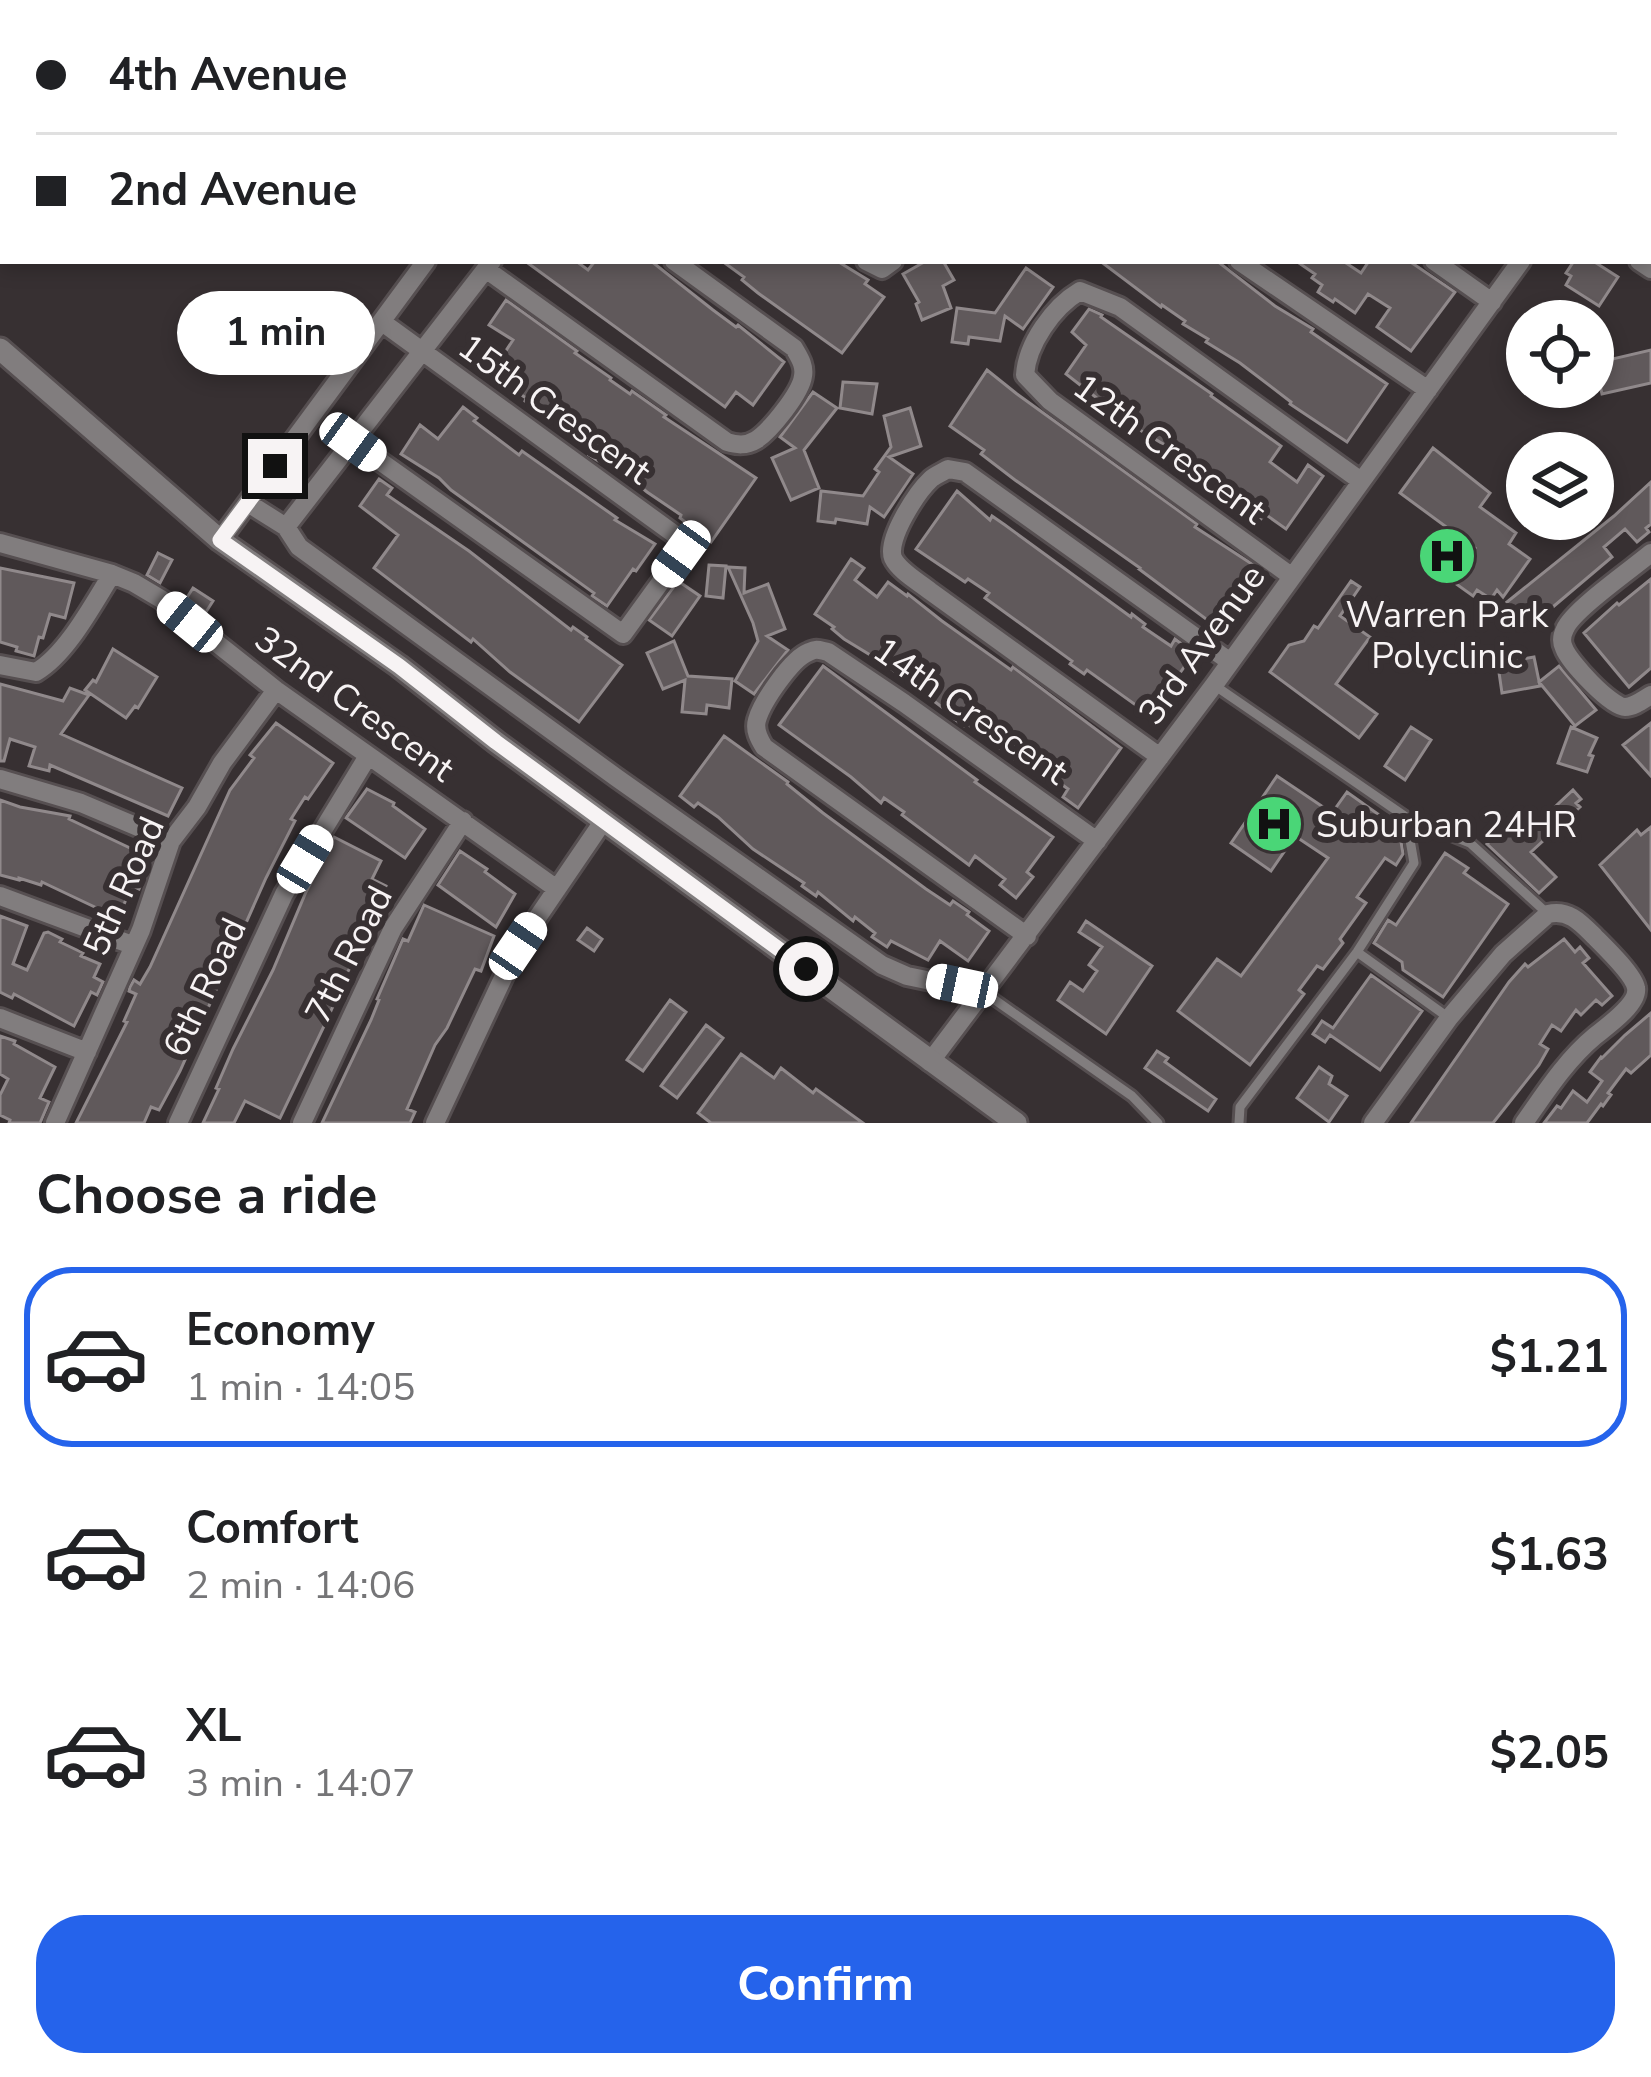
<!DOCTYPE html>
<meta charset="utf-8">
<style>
:root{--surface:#fff;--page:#f2f2f2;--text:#202124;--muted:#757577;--line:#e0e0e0;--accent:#2563eb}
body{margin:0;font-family:"Nunito Sans",sans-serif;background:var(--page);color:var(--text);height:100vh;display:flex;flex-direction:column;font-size:45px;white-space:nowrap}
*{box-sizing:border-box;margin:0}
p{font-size:39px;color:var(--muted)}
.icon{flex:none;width:66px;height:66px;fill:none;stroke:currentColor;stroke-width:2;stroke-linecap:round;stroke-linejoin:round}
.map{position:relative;height:1123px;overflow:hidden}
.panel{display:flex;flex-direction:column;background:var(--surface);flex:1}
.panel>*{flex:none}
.top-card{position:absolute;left:0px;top:0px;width:1653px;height:264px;box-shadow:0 6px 18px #0003;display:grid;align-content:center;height:264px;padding:0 36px;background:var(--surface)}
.controls{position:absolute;left:1506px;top:300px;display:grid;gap:24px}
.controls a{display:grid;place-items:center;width:108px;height:108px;border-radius:50%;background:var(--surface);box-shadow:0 6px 18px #0003;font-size:60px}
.end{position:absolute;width:54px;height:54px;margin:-27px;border:15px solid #f7f3f4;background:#111;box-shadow:0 0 0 6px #111}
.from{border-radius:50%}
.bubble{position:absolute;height:84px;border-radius:42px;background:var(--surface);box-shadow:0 6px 18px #0003;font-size:39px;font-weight:700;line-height:84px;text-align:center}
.car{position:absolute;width:36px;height:72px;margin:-36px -18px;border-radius:15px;box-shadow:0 0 9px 3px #0007;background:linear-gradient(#fff 24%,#345 0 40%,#fff 0 76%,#345 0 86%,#fff 0)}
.top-card b{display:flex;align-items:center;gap:42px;height:114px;font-size:45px}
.top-card b+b{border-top:3px solid var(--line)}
.top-card i{width:30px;height:30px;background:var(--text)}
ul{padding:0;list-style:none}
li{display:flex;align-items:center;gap:36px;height:180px;margin:0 24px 18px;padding:0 12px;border:6px solid transparent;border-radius:48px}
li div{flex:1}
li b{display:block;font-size:45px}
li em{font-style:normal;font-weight:700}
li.active{border-color:var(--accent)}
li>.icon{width:108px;height:108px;stroke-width:1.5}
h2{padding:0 36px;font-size:54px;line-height:144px}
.button{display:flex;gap:24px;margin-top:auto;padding:24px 36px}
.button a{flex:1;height:138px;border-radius:48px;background:var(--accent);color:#fff;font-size:48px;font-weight:700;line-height:138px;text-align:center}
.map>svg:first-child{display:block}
.building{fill:#60595b;stroke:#90898b;stroke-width:3}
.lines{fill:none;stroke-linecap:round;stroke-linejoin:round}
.service-casing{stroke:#564f51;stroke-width:15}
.minor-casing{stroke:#564f51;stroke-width:24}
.tertiary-casing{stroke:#564f51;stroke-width:27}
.service{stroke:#817d7e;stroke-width:9}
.minor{stroke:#817d7e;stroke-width:18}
.tertiary{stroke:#817d7e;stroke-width:21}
.route{stroke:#f7f3f4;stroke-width:15}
.labels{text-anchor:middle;stroke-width:12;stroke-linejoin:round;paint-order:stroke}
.street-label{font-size:36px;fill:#f7f3f4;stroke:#373032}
.poi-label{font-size:36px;fill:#f7f3f4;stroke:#373032}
</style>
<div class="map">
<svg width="1651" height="1123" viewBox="0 0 1651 1123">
<rect width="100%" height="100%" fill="#373032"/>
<!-- building -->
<path class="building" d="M525,261H576L588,270L595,261H651L713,310L736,327L738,325L784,362L753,405L736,392L725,407Z
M722,261H837L868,280L865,284L884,297L842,353L758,293L742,280L744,277Z
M926,261H943L954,280L943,286L951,308L922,320L916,304L919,302L903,274Z
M1100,261H1217L1275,306L1313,329L1311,332L1387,384L1347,442L1290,404L1291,402L1240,363L1206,342L1208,339L1183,324L1185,321L1162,305L1161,307Z
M1296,261H1343L1361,273L1369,261H1409L1455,292L1411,351L1377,327L1390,308L1368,294L1355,313L1335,299L1333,302L1318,292L1322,285L1312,278L1315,274Z
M1574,261H1593L1618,277L1599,306L1566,285L1571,276L1566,273Z
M1026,268L1053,287L1023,329L1005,316L1000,341L969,337L968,344L952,342L957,308L995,313Z
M506,300L577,351L575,353L611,378L610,380L630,394L632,391L666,415L664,417L756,478L711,542L680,518L681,515L647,492L629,477L605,461L603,464L589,455L593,449L558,424L559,423L525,401L526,398L490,375L513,340L489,325Z
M1089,309L1102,315L1101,317L1212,394L1211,396L1281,446L1270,462L1297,482L1308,465L1323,476L1286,529L1265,514L1260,520L1244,509L1246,506L1208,478L1201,488L1182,475L1190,463L1178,453L1130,424L1066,374L1086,345L1072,332Z
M1651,350V383L1602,394L1595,363Z
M987,370L1017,394L1197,524L1195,527L1255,566L1238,593L1233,590L1210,622L1139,569L1140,568L1015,480L981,454L984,450L950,426Z
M843,382L877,384L872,414L840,408Z
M813,392L837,408L804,450L819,488L791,500L772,458L795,448L780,437Z
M463,407L477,418L474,421L519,455L522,451L617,518L615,520L655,544L636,571L633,569L607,606L592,596L594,593L451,490L439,478L401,454L420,425L438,439Z
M910,408L921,446L889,457L913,474L884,517L870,507L867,524L836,519L835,523L818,521L821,491L863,496L879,472L875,469L891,447L884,416Z
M1433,448L1490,493L1480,507L1516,533L1509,544L1530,559L1503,597L1497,590L1491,599L1477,590L1473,596L1452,581L1475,548L1400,493Z
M379,479L392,488L387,495L469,551L571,630L573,627L587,637L586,639L622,665L579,722L510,672L473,639L471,642L374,568L398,535L360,506Z
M1651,482V524L1646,528L1649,532L1637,542L1625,529L1604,547L1612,557L1528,628L1507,602L1614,516Z
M957,491L990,520L992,516L1005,525L1131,617L1132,614L1145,624L1143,627L1171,646L1175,639L1194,653L1170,687L1164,682L1144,711L1087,670L1084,674L1070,664L1072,661L985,598L989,593L968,579L965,582L916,549Z
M158,553L172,560L160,583L147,575Z
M851,559L864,568L855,580L877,597L888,582L907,596L908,594L942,621L1011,670L1013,667L1121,748L1078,808L1063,797L1068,789L1046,773L1048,770L1024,752L1017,761L966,723L964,726L950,716L951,714L885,664L844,639L832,629L834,627L815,614Z
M709,565L726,566L723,598L706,596Z
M728,567L745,568L744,593L768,584L785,629L767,636L788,650L754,694L735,681L758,641L753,623Z
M0,568L74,583L65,618L50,614L43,638L39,637L34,656L16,651L17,647L0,642Z
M1651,579V668L1629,687L1584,633L1617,603L1619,605Z
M678,581L700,596L672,636L649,620Z
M1351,581L1360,587L1340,616L1370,637L1336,684L1377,714L1359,738L1270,672L1289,645L1304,641L1314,626L1318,628Z
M193,588L213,601L206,612L186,599Z
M674,641L688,676L732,679L729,708L707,705L706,714L682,712L685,680L663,689L647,653Z
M113,649L157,677L138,708L135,706L126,718L85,690L93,680L96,682Z
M1511,656L1512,661L1534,657L1540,686L1502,693L1497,659Z
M823,666L977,780L975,782L1053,837L1027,872L1033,877L1016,898L1000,885L1005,879L975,856L969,865L902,815L904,812L884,798L881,803L851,777L779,725Z
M1559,666L1596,710L1575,726L1539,682Z
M0,684L63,701L70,688L89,695L61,734L182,788L168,816L50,765L49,771L29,766L35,747L10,739L4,761H0Z
M276,723L333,763L308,799L305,797L291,819L295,821L266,878L180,1071L159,1110L151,1107L144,1123H76L127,1022L124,1021L136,994L129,991L130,987L134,980L140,984L150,967L230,790L254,758L250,755Z
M1651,723V776L1623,745Z
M1411,727L1431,740L1405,780L1385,766Z
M1571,727L1597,738L1589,755L1593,756L1587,772L1558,763Z
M724,736L788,782L787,784L823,813L926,889L950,905L953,901L969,912L967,915L989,931L968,961L940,941L928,960L891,941L887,947L872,937L875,933L855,917L853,921L818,892L816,896L802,886L804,883L753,849L718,817L698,803L694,807L680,796Z
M1277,776L1332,813L1347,792L1399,829L1403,854L1396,865L1385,858L1357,897L1366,903L1340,939L1343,943L1323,969L1317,966L1299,990L1304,994L1250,1065L1178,1011L1217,959L1241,976L1328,858L1295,836L1271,871L1231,843Z
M367,789L394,803L393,806L425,829L405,858L346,818Z
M1573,790L1581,799L1576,803L1580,807L1531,852L1556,877L1539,893L1487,844L1512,819L1527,833Z
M0,800L20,807L70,816L69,819L151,858L139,889L132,886L118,918L42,882L41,885L19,878V880L0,875Z
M1651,827V930L1600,865L1637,830L1641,835Z
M334,837L381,861L372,879L386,886L371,926L332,1003L334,1004L325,1024L280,1118L245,1101L234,1123H203L219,1089L216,1088L233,1049L273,970L306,892Z
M460,851L487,869L485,872L515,894L496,927L438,885Z
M1445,853L1468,868L1464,873L1508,904L1443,997L1403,970L1402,962L1374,943L1388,920L1396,925Z
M424,905L494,936L481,971L475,969L447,1028L435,1045L407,1109L415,1112L410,1123H322L371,1020L379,1000L377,999L403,939L408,941Z
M0,916L27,926L13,964L27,970L44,933L48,932L62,939L60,942L83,953L81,956L100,964L94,977L103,982L97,995L91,992L74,1026L14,994L12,998L0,992Z
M1086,921L1152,966L1106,1034L1058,1000L1070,982L1083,991L1097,971L1089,965L1102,947L1079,932Z
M587,928L602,939L594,951L578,940Z
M1564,939L1575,952L1580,947L1589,958L1583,963L1612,996L1602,1005L1596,1000L1581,1015L1576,1010L1561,1031L1552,1025L1540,1044L1548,1049L1539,1065L1493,1123H1411L1509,982L1525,964L1528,967Z
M1371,975L1422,1011L1380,1070L1330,1035L1325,1042L1313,1034L1322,1021L1333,1028Z
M670,1000L686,1012L643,1071L627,1060Z
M1651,1013V1055L1631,1073L1626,1069L1608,1093L1611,1095L1603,1106L1601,1104L1587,1123H1544L1557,1106L1561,1108L1573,1091L1587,1102L1602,1081L1590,1072L1601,1057L1602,1058L1625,1035Z
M706,1025L723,1038L677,1098L661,1086Z
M0,1036L15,1041L14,1044L55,1067L40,1098L49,1102L40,1123H9L10,1120L0,1115V1095L8,1079L0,1074Z
M1157,1051L1168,1058L1165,1062L1216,1099L1208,1111L1145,1068Z
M741,1054L774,1078L781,1068L813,1093L816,1089L863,1123H711L698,1113Z
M1319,1067L1332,1076L1329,1084L1347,1096L1329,1122L1297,1098Z"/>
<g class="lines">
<defs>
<path id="service" d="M1214,685L1406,817L1470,843L1548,914
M1357,952L1449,1018
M985,993L1132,1096L1158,1123
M1239,1123L1240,1107L1357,952L1414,863L1406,817"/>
<path id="minor" d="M697,0L701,3
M893,0L897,3
M1453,0L1457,3
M614,3L616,0
M678,3L681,0
M1079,3L1080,0
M1296,3L1297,0
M1555,3L1558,0
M1650,80L1651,78
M492,261L286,527L299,547L617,778L882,965L907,976L984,992
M866,261L882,269L893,261
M1239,261L1428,390
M1434,261L1492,302
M1639,261L1651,269
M487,270L727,442C737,445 746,446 756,440C770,431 801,393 803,376C805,365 799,357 794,348L674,261
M353,442L623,634L681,554V543L674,534L382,322
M248,503L286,527
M220,540L426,261
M0,543L112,574L134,583L161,599L276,690L557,889
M1651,553C1632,569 1573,610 1565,629C1562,635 1561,642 1564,648C1569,662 1611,707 1625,707C1634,707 1644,699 1651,695
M1291,576L1050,401L1025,375C1027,344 1053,307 1080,291L1120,307L1361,481
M0,665L36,672C67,654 93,604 112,574
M1160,757L930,591C919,582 899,571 893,558C886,539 917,492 931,479C934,476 945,471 948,469L965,472L1229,661
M0,779L81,803L171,841
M0,896L132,945
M1027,936L764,747C759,739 754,730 757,720C762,702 792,658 809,652C817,648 819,650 828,652L904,703L1097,841
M0,1018L87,1052
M930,1062L1214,685L1521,261
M55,1123L141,930L171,841L197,807L222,763L276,690
M178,1123L284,894L368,756
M302,1123L393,928L463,821
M435,1123L518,946L604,820
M1373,1123L1449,1018L1503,954L1548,914C1569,909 1581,923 1595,937C1605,947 1634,975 1636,988C1639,1004 1606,1027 1595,1036C1566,1060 1545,1093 1524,1123"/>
<path id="tertiary" d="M0,349L220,540L399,666L496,742L1016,1123"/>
</defs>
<!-- service casing -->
<use href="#service" class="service-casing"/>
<!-- minor casing -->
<use href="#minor" class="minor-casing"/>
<!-- tertiary casing -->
<use href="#tertiary" class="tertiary-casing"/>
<!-- service -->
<use href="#service" class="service"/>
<!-- minor -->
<use href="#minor" class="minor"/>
<!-- tertiary -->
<use href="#tertiary" class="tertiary"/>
</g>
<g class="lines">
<!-- route -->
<path class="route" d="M275,466L220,540L399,666L496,742L806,969"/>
</g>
<!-- icons -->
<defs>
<symbol id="hospital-disc" viewBox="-11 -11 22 22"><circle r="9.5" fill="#4ad677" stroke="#373032"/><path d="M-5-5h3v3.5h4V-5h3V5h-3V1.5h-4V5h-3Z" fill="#111"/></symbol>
</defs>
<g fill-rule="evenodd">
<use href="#hospital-disc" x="1414" y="523" width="66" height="66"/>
<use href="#hospital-disc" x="1241" y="791" width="66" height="66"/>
</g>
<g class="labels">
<!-- street labels -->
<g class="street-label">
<text transform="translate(555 408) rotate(36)" y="13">15th Crescent</text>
<text transform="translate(1170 448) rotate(36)" y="13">12th Crescent</text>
<text transform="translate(1201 644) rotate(-54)" y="13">3rd Avenue</text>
<text transform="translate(355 703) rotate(36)" y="13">32nd Crescent</text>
<text transform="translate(971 710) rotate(35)" y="13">14th Crescent</text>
<text transform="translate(123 886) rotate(-66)" y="13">5th Road</text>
<text transform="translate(348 954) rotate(-63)" y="13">7th Road</text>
<text transform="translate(204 987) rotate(-65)" y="13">6th Road</text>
</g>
<!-- poi labels -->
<g class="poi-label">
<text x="1447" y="627">Warren Park<tspan x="1447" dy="41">Polyclinic</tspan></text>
<text x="1316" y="837" text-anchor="start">Suburban 24HR</text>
</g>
</g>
</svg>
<div class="controls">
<a><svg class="icon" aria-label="locate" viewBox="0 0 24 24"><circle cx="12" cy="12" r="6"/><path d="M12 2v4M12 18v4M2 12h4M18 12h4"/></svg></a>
<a><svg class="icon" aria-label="layers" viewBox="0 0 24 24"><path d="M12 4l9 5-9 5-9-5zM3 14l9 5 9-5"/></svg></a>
</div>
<i class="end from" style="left:806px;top:969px"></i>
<i class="end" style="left:275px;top:466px"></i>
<div class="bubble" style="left:177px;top:291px;width:198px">1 min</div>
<i class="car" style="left:353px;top:442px;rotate:126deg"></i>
<i class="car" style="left:681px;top:554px;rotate:216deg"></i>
<i class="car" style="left:190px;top:622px;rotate:309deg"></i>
<i class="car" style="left:305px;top:859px;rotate:31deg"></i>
<i class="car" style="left:518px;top:946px;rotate:34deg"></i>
<i class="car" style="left:962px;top:986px;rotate:282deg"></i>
<div class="top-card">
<b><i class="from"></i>4th Avenue</b>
<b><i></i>2nd Avenue</b>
</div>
</div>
<section class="panel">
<h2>Choose a ride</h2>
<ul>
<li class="active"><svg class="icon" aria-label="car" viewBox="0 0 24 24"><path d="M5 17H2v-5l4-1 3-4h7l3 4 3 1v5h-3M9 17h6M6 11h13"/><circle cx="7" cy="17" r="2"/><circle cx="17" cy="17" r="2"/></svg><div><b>Economy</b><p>1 min · 14:05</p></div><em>$1.21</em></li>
<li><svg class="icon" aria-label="car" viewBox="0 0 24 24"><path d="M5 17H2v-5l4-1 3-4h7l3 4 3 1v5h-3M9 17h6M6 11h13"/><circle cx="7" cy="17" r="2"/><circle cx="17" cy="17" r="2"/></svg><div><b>Comfort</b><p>2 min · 14:06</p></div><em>$1.63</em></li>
<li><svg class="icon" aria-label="car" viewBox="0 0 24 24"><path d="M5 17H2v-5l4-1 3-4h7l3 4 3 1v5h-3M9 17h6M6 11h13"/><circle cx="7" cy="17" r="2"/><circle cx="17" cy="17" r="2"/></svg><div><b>XL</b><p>3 min · 14:07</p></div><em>$2.05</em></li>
</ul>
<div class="button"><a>Confirm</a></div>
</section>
